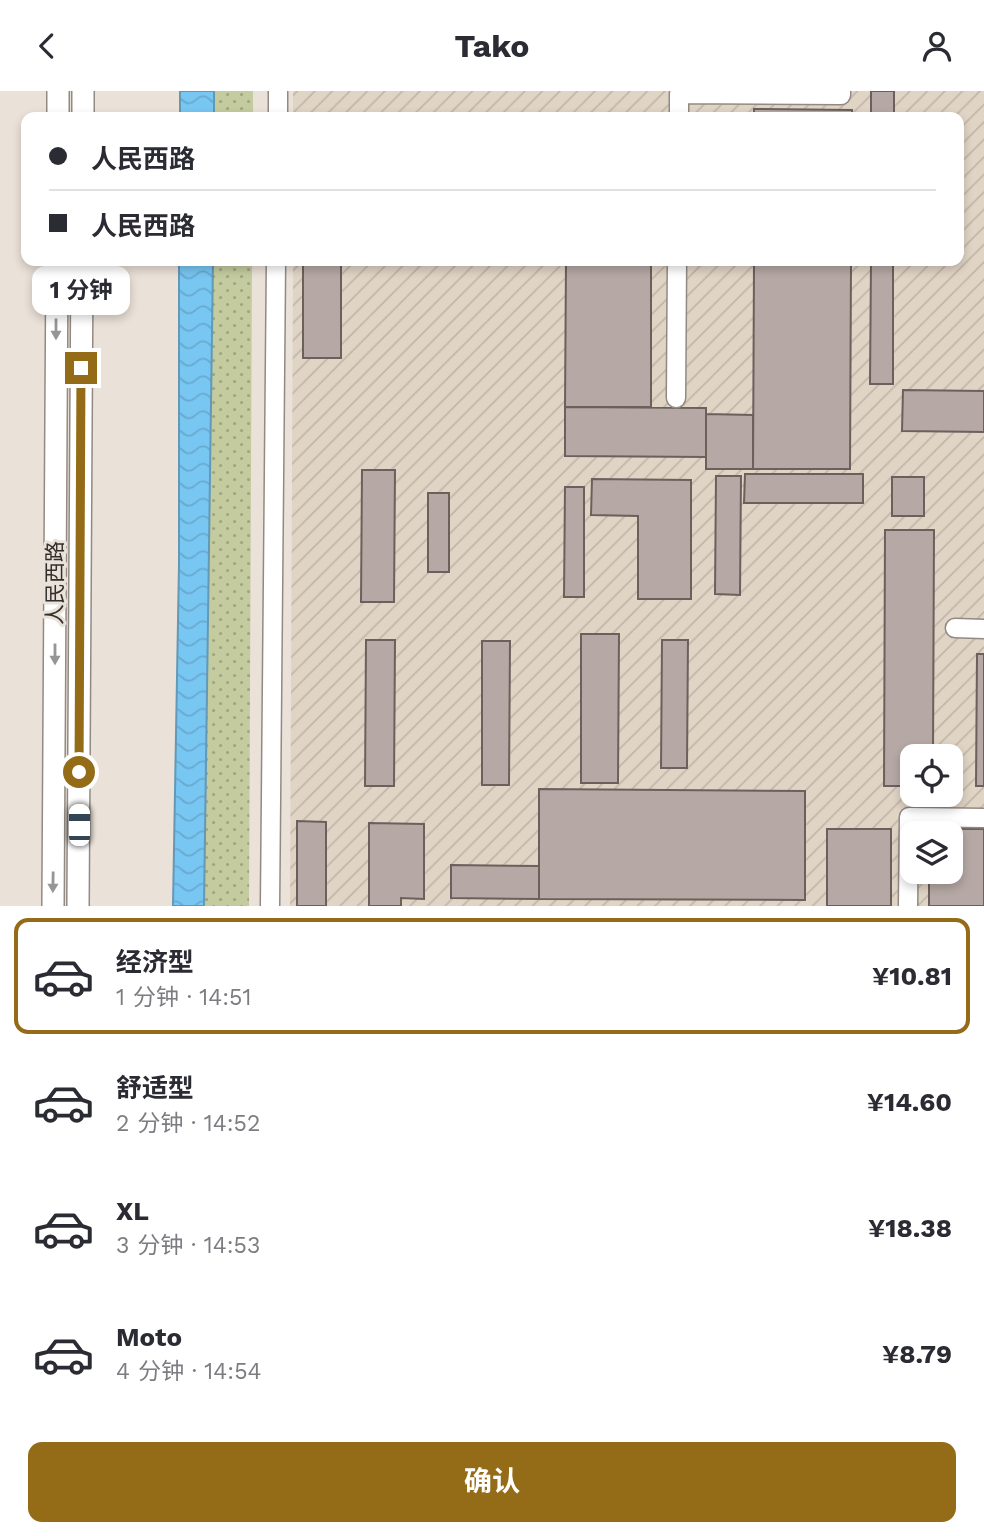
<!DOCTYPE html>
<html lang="zh">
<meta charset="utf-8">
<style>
:root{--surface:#fff;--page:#f2f2f3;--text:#2b2b33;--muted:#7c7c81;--line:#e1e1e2;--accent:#946b16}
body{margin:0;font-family:"Work Sans","Noto Sans SC",sans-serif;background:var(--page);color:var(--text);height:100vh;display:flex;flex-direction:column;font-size:26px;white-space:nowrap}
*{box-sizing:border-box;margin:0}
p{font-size:23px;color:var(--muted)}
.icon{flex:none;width:38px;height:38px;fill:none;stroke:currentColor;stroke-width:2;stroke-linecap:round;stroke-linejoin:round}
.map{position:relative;height:815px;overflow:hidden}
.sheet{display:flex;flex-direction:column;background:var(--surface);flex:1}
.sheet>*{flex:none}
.banner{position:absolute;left:21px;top:21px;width:943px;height:154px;border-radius:14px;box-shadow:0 4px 10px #0003;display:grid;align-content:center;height:154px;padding:0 28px;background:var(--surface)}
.tools{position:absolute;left:900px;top:653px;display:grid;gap:14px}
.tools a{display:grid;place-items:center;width:63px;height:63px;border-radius:14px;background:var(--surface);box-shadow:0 4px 10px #0003;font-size:35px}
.end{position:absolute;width:32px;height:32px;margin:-16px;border:9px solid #946b16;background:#fff;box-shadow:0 0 0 4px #fff}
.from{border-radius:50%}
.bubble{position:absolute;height:49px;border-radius:14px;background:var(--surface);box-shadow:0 4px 10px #0003;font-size:23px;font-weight:700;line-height:49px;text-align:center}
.car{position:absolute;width:21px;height:42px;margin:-21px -10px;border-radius:9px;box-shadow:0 0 5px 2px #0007;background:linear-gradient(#fff 24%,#345 0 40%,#fff 0 76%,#345 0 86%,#fff 0)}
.banner b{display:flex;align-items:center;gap:24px;height:66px;font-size:26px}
.banner b+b{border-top:2px solid var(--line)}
.banner i{width:18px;height:18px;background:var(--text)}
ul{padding:12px 0 0;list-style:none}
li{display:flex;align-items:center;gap:21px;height:116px;margin:0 14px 10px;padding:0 14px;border:4px solid transparent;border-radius:14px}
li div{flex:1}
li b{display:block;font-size:26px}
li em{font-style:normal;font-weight:700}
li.on{border-color:var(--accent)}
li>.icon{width:63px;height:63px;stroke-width:1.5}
.button{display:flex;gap:14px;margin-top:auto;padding:14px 28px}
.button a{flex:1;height:80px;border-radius:14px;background:var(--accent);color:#fff;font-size:28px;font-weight:700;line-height:80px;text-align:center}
header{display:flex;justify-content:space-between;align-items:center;height:91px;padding:0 28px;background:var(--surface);font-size:32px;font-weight:700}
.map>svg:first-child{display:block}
.industrial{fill:url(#industrial-furrows);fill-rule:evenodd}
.grass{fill:url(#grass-dots)}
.water{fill:url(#water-waves);stroke:#6398b6;stroke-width:2}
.building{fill:#b5a8a5;stroke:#6b605c;stroke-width:2}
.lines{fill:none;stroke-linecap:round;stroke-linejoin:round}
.minor-casing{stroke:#928a82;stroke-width:21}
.major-casing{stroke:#928a82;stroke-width:24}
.minor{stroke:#fff;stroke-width:18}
.major{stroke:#fff;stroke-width:21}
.oneway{fill:#989695}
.route{stroke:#946b16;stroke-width:9}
.labels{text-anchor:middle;stroke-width:6;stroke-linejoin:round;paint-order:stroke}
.street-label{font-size:21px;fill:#312e2b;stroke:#eae1d8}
</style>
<header><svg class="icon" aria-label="back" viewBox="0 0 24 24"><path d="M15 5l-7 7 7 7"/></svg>Tako<svg class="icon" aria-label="person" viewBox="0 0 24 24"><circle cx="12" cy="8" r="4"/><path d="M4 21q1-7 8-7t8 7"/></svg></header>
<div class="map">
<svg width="984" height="815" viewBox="0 0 984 815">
<defs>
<pattern id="industrial-furrows" width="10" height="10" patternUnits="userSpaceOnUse" patternTransform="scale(1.75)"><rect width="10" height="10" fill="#e0d4c5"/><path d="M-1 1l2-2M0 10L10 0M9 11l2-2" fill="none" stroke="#c1b6a9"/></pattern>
<pattern id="grass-dots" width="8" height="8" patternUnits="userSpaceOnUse" patternTransform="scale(1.75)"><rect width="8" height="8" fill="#c4cc9f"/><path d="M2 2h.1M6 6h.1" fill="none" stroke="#a0a682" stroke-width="1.8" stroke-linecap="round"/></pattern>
<pattern id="water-waves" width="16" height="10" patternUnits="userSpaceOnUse" patternTransform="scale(1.75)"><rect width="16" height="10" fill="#78c6f2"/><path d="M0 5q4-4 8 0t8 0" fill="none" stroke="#68aad0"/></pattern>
</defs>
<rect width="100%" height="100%" fill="#eae1d8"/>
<!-- industrial -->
<path class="industrial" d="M293,0H984V815H290L293,170H959V26H293ZM912,665H950V704H912ZM912,742H950V780H912Z"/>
<!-- grass -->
<path class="grass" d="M214,0H253V26H214Z
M213,170H252L249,815H204Z"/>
<!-- water -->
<path class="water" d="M180,0H214V26H180Z
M179,170H213L204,815H173L179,473Z"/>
<!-- building -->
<path class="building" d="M871,0H894V26H871Z
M754,18L852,19V26H754Z
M566,22L652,23V26H566Z
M303,170H341V267H303Z
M566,170H651V316H565Z
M754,170H851L850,378H753Z
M871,170H893V293H870Z
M903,299L984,300V341L902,340Z
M565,316L706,317V366L565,365Z
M706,323L753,324V378H706Z
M362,379H395L394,511H361Z
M745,383H863V412H744Z
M716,385H741L740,504L715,503Z
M892,386H924V425H892Z
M592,388L691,389V508H638V425L591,424Z
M565,396H584V506H564Z
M428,402H449V481H428Z
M885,439H934L933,665H912V695H884Z
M581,543H619L618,692H581Z
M366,549H395L394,695H365Z
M662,549H688L687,677H661Z
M482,550H510L509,694H482Z
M977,563H984V695H976Z
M539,698L805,700V809L539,808Z
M297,730L326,731V815H297Z
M369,732L424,733V808L401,807V815H369Z
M827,738H891V815H827Z
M929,738H984V815H929V780H950V742H929Z
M451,774L539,775V808L451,807Z"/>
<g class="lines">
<defs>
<path id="minor" d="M278,26V0
M679,26V3L841,4V0
M676,307L677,170
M955,537L984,538
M270,815L276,170
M908,815L909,726L984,727"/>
<path id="major" d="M58,26V0
M83,26V0
M53,815L57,170
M78,815L82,170"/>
</defs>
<!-- minor casing -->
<use href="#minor" class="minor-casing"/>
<!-- major casing -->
<use href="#major" class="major-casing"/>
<!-- minor -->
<use href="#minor" class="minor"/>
<!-- major -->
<use href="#major" class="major"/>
</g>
<!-- one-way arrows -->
<defs><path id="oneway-solid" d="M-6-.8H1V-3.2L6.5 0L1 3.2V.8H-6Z" transform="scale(1.75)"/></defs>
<g class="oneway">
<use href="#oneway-solid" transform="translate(56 238) rotate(90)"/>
<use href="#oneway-solid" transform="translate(55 563) rotate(90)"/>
<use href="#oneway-solid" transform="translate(53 791) rotate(91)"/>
</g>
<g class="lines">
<!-- route -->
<path class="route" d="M79,681L81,277"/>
</g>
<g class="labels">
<!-- street labels -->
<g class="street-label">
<text transform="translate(55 492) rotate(-90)" y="7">人民西路</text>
</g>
</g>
</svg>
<div class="tools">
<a><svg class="icon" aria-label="locate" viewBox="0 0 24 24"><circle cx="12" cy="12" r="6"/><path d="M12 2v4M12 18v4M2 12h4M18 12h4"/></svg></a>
<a><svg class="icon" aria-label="layers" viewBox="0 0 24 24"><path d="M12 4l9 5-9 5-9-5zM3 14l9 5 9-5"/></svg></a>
</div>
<i class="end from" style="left:79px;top:681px"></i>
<i class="end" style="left:81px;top:277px"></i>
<div class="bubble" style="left:32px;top:175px;width:98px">1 分钟</div>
<i class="car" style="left:79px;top:734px;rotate:0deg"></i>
<div class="banner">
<b><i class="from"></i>人民西路</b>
<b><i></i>人民西路</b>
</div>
</div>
<section class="sheet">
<ul>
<li class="on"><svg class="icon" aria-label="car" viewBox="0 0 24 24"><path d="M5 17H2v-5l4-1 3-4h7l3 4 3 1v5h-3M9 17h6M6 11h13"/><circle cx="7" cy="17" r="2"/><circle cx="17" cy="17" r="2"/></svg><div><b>经济型</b><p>1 分钟 · 14:51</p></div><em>¥10.81</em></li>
<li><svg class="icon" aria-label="car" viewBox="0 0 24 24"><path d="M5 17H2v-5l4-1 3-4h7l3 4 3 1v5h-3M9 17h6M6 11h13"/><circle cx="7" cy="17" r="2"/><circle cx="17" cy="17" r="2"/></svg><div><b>舒适型</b><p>2 分钟 · 14:52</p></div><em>¥14.60</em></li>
<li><svg class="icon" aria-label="car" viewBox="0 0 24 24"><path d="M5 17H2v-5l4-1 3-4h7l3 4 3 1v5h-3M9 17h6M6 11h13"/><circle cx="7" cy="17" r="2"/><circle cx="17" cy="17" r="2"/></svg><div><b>XL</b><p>3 分钟 · 14:53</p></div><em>¥18.38</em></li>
<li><svg class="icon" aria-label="car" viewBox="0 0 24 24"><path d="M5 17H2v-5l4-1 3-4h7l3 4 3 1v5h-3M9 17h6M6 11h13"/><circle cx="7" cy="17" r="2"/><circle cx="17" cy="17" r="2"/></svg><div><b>Moto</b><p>4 分钟 · 14:54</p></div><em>¥8.79</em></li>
</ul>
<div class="button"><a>确认</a></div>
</section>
